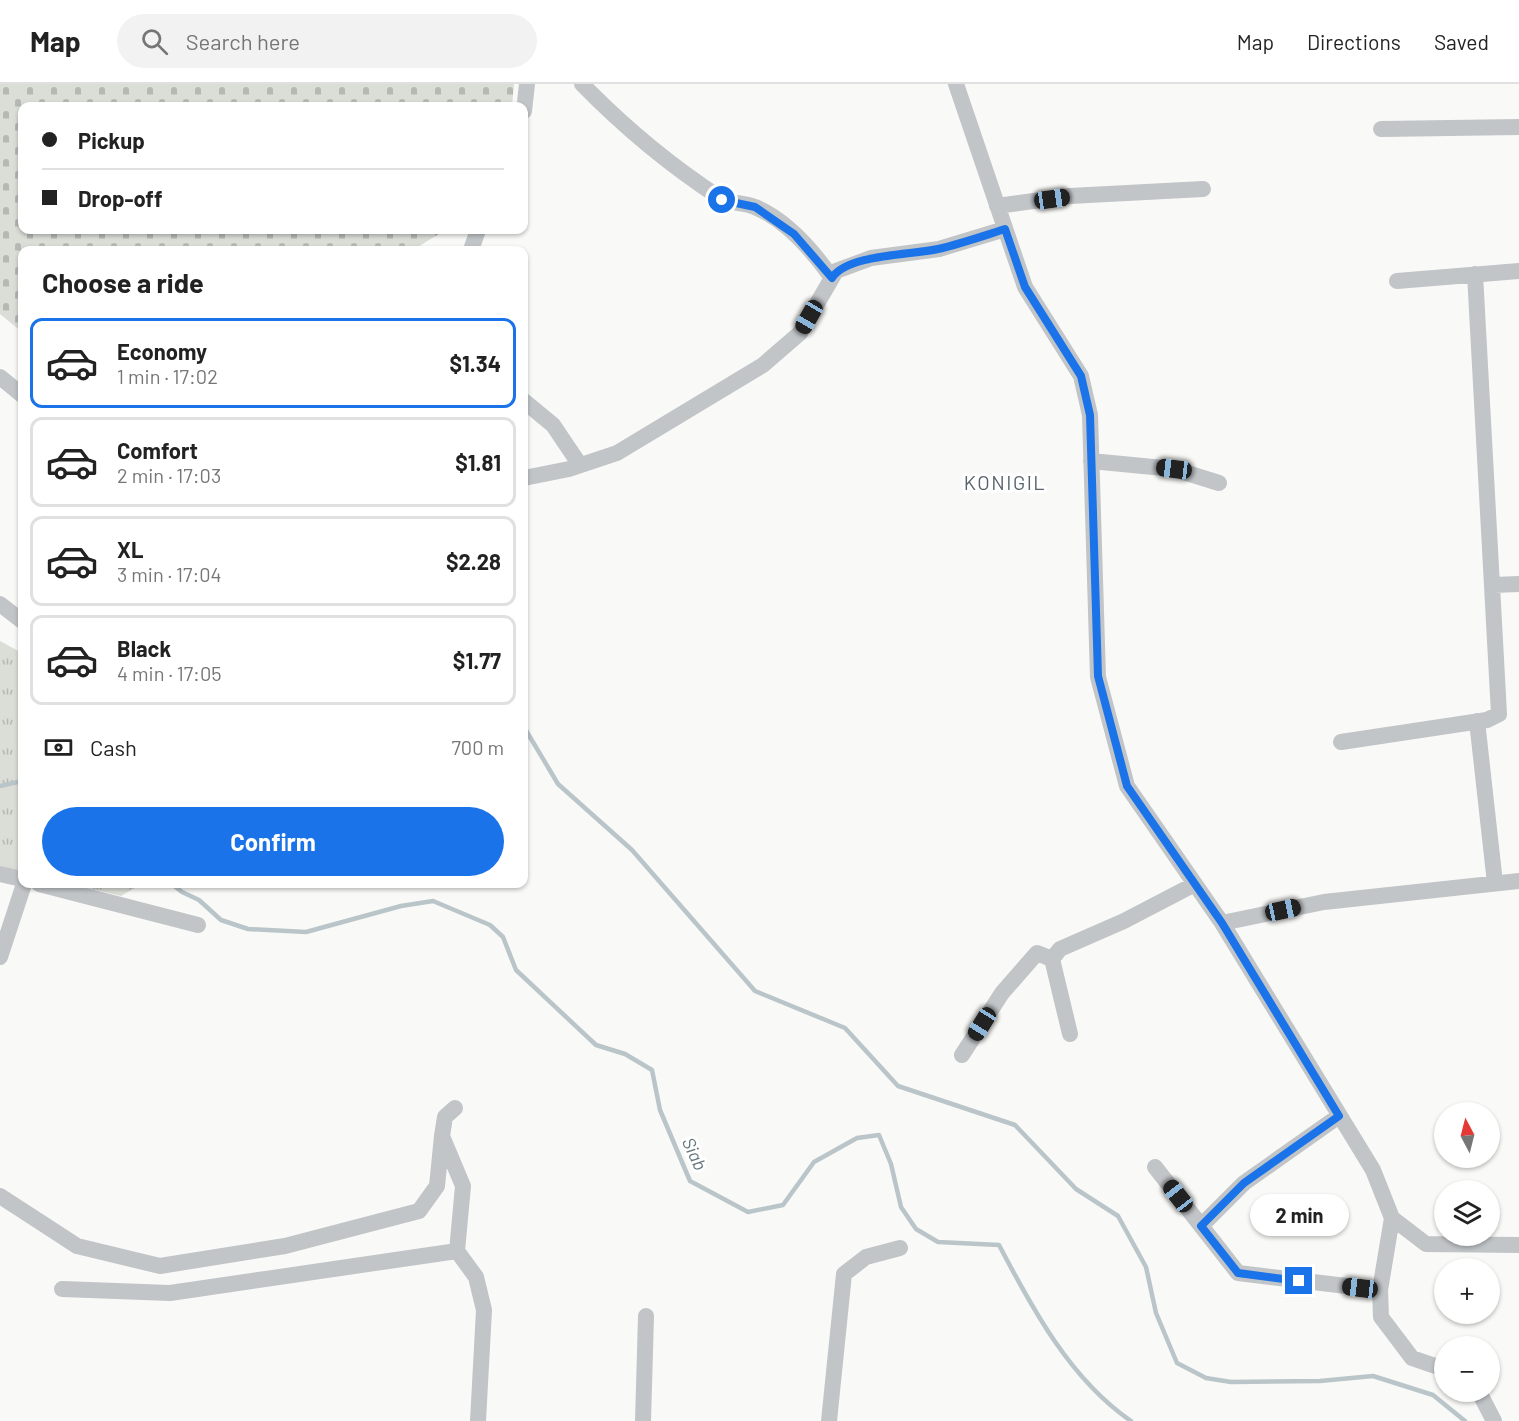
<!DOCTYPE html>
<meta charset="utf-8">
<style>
:root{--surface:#fff;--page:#f2f2f2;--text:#222;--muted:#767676;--line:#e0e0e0;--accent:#1a73e8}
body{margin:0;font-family:Barlow,sans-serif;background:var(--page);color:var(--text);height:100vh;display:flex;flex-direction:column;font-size:22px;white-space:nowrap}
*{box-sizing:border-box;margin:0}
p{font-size:20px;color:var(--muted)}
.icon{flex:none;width:33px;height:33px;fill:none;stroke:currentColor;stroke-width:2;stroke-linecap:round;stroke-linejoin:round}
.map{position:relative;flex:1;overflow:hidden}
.details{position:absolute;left:18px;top:162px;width:510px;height:642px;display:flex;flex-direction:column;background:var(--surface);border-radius:12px;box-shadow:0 2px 4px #0004}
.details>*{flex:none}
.hud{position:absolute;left:18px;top:18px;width:510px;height:132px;border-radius:12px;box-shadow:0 2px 4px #0004;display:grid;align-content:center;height:132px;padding:0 24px;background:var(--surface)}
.needle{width:39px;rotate:353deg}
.buttons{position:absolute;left:1434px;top:1018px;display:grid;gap:12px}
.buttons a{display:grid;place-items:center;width:66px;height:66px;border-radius:50%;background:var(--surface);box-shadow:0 2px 4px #0004;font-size:30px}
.end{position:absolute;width:27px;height:27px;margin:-14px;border:8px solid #1a73e8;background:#fff;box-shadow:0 0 0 3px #fff}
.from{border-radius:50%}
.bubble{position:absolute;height:42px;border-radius:21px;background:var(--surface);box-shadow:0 2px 4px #0004;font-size:20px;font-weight:700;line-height:42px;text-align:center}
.car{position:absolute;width:18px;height:36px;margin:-18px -9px;border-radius:8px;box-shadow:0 0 4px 2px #0007;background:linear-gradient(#222 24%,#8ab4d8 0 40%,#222 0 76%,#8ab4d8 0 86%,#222 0)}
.hud b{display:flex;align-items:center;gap:21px;height:57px;font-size:22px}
.hud b+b{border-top:2px solid var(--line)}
.hud i{width:15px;height:15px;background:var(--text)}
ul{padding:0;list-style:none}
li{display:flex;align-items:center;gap:18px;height:90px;margin:0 12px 9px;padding:0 12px;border:3px solid var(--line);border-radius:12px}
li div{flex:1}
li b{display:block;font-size:22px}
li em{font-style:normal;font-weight:700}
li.selected{border-color:var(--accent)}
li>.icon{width:54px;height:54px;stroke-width:1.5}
h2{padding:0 24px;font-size:27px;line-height:72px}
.pay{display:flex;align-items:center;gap:15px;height:66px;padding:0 24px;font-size:22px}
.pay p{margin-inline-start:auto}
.cta{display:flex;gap:12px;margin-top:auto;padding:12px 24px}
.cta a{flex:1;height:69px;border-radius:36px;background:var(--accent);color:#fff;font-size:24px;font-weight:700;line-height:69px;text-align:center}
header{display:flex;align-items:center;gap:36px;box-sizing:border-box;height:84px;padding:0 30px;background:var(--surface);border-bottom:2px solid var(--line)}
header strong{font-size:28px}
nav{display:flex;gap:33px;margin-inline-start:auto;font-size:21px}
.search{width:420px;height:54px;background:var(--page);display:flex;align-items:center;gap:15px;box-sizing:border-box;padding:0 21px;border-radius:33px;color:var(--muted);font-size:22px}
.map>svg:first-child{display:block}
.cemetery{fill:url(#cemetery-stones)}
.park{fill:url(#park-tufts)}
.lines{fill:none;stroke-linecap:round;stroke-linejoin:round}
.stream{stroke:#bac5c9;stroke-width:4.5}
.street{stroke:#c1c5c8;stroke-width:16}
.route{stroke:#1a73e8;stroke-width:8}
.labels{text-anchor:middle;stroke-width:6;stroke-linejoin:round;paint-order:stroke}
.water-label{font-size:18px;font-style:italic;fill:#61747a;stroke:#fff}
.quarter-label{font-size:20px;letter-spacing:1.5px;fill:#58646c;stroke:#fff}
</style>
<header>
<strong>Map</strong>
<div class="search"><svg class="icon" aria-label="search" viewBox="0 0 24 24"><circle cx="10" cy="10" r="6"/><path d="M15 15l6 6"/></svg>Search here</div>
<nav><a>Map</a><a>Directions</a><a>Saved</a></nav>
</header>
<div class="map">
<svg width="1519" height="1337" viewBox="0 0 1519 1337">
<defs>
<pattern id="cemetery-stones" width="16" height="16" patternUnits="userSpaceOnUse" patternTransform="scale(1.5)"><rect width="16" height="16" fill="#daded7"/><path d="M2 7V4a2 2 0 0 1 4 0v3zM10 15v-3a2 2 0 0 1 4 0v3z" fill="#b5b9b4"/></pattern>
<pattern id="park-tufts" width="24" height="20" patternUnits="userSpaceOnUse" patternTransform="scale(1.5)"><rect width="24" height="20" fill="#daded7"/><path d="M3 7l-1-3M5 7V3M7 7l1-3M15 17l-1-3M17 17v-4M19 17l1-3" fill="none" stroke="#b5b9b4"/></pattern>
</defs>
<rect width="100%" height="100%" fill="#f9f9f7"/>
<!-- cemetery -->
<path class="cemetery" d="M0,0H514L512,22H22V146H445L413,166H22V248L0,230Z"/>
<!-- park -->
<path class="park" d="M0,557L22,569V788L0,782Z
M70,800H141L121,812Z"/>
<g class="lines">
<!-- stream -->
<path class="stream" d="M524,643L558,700L632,766L755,907L845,944L898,1002L1015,1041L1076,1105L1118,1132L1146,1183L1156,1229L1177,1279L1206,1294L1231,1298L1320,1297L1373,1292L1433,1311L1465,1337
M0,702L22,697
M172,800L182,808L199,816L221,836L248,845L306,848L401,822L433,817L490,841L503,853L516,886L596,961L625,970L652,986L660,1026L690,1097L748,1128L783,1121L814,1078L857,1054L879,1051L891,1080L901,1123L916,1145L938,1158L999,1161C1033,1226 1071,1296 1131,1337"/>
<!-- street -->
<path class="street" d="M582,0C623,42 671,82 720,114C730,120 744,118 755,123C786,136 813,167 832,194
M956,0L1025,203L1081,292L1090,331L1098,593L1127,702L1222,839L1373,1086L1392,1134L1380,1206L1381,1233L1412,1274L1444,1285
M524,27L527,0
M1381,45L1519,43
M997,122L1070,112L1203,105
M471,166L478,146
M1397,197L1519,187
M0,293L22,311
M524,317L553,341L580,381
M1091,377L1174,385L1219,399
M524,394L569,385L617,369L763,281L800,249L836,187L871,174L939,165L1005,145
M1493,501L1519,500
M0,520L22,537
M1477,637L1495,799
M1341,658L1487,636L1499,630L1475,190
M0,790L22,795
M39,800L198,841
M1222,839L1324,818L1519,797
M0,873L24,800
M1070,950L1052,875L1060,865L1124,837L1195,800
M962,971L1002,909L1037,869L1052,875
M442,1052L445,1033L455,1024
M1155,1083L1238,1189L1380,1206
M0,1112L77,1162L160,1182L285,1162L419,1127L437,1102L442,1052L463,1102L457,1167L476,1193L484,1226L478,1337
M1392,1134L1426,1160L1519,1161
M1201,1142L1244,1099L1339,1032
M62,1205L170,1209L457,1167
M1479,1308L1494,1337
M643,1337L646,1232
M829,1337L844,1190L866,1173L900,1164"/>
</g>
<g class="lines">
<!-- route -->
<path class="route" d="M722,116L755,123L794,150L832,194C847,170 912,171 938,165C960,160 983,152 1005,145L1025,203L1081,292L1090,331L1098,592L1127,702L1222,839L1339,1032L1244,1099L1201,1142L1238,1189L1299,1197"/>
</g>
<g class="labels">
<!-- water labels -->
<g class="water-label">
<text transform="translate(694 1070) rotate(65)" y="6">Siab</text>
</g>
<!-- quarter labels -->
<g class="quarter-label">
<text x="1005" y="406">KONIGIL</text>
</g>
</g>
</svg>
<div class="buttons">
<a><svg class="needle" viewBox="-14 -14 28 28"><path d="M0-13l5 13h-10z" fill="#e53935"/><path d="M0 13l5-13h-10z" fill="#767676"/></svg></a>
<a><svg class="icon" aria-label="layers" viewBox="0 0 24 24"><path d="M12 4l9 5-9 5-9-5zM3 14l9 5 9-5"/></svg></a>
<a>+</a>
<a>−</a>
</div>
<i class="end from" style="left:722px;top:116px"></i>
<i class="end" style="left:1299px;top:1197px"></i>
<div class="bubble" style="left:1250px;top:1110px;width:99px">2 min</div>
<i class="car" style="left:1052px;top:115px;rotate:82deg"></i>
<i class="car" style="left:809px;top:233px;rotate:210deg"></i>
<i class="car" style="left:1174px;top:385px;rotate:277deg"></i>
<i class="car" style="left:1283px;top:826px;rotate:78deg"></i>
<i class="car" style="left:982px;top:940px;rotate:212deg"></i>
<i class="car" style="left:1178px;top:1112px;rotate:322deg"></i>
<i class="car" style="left:1360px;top:1204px;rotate:277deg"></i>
<div class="hud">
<b><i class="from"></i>Pickup</b>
<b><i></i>Drop-off</b>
</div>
<section class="details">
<h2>Choose a ride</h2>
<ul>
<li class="selected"><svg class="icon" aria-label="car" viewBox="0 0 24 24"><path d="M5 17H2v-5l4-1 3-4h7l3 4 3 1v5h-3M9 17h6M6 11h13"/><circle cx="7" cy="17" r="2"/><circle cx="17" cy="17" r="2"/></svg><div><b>Economy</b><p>1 min · 17:02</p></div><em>$1.34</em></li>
<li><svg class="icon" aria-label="car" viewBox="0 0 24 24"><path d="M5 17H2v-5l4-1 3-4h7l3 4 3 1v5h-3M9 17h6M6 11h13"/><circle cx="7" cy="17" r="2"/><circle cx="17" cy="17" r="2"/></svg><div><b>Comfort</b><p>2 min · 17:03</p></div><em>$1.81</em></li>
<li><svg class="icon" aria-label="car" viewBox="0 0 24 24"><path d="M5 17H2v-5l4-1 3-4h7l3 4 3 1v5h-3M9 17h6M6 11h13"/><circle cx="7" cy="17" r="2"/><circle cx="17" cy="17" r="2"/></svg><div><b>XL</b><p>3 min · 17:04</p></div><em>$2.28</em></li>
<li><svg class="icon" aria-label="car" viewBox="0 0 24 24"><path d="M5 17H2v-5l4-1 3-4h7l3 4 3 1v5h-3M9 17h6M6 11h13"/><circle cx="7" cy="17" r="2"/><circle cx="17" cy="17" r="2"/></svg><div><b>Black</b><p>4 min · 17:05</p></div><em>$1.77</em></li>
</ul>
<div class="pay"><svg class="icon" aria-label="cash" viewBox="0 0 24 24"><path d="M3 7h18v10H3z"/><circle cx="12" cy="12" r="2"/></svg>Cash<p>700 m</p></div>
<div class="cta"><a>Confirm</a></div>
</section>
</div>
